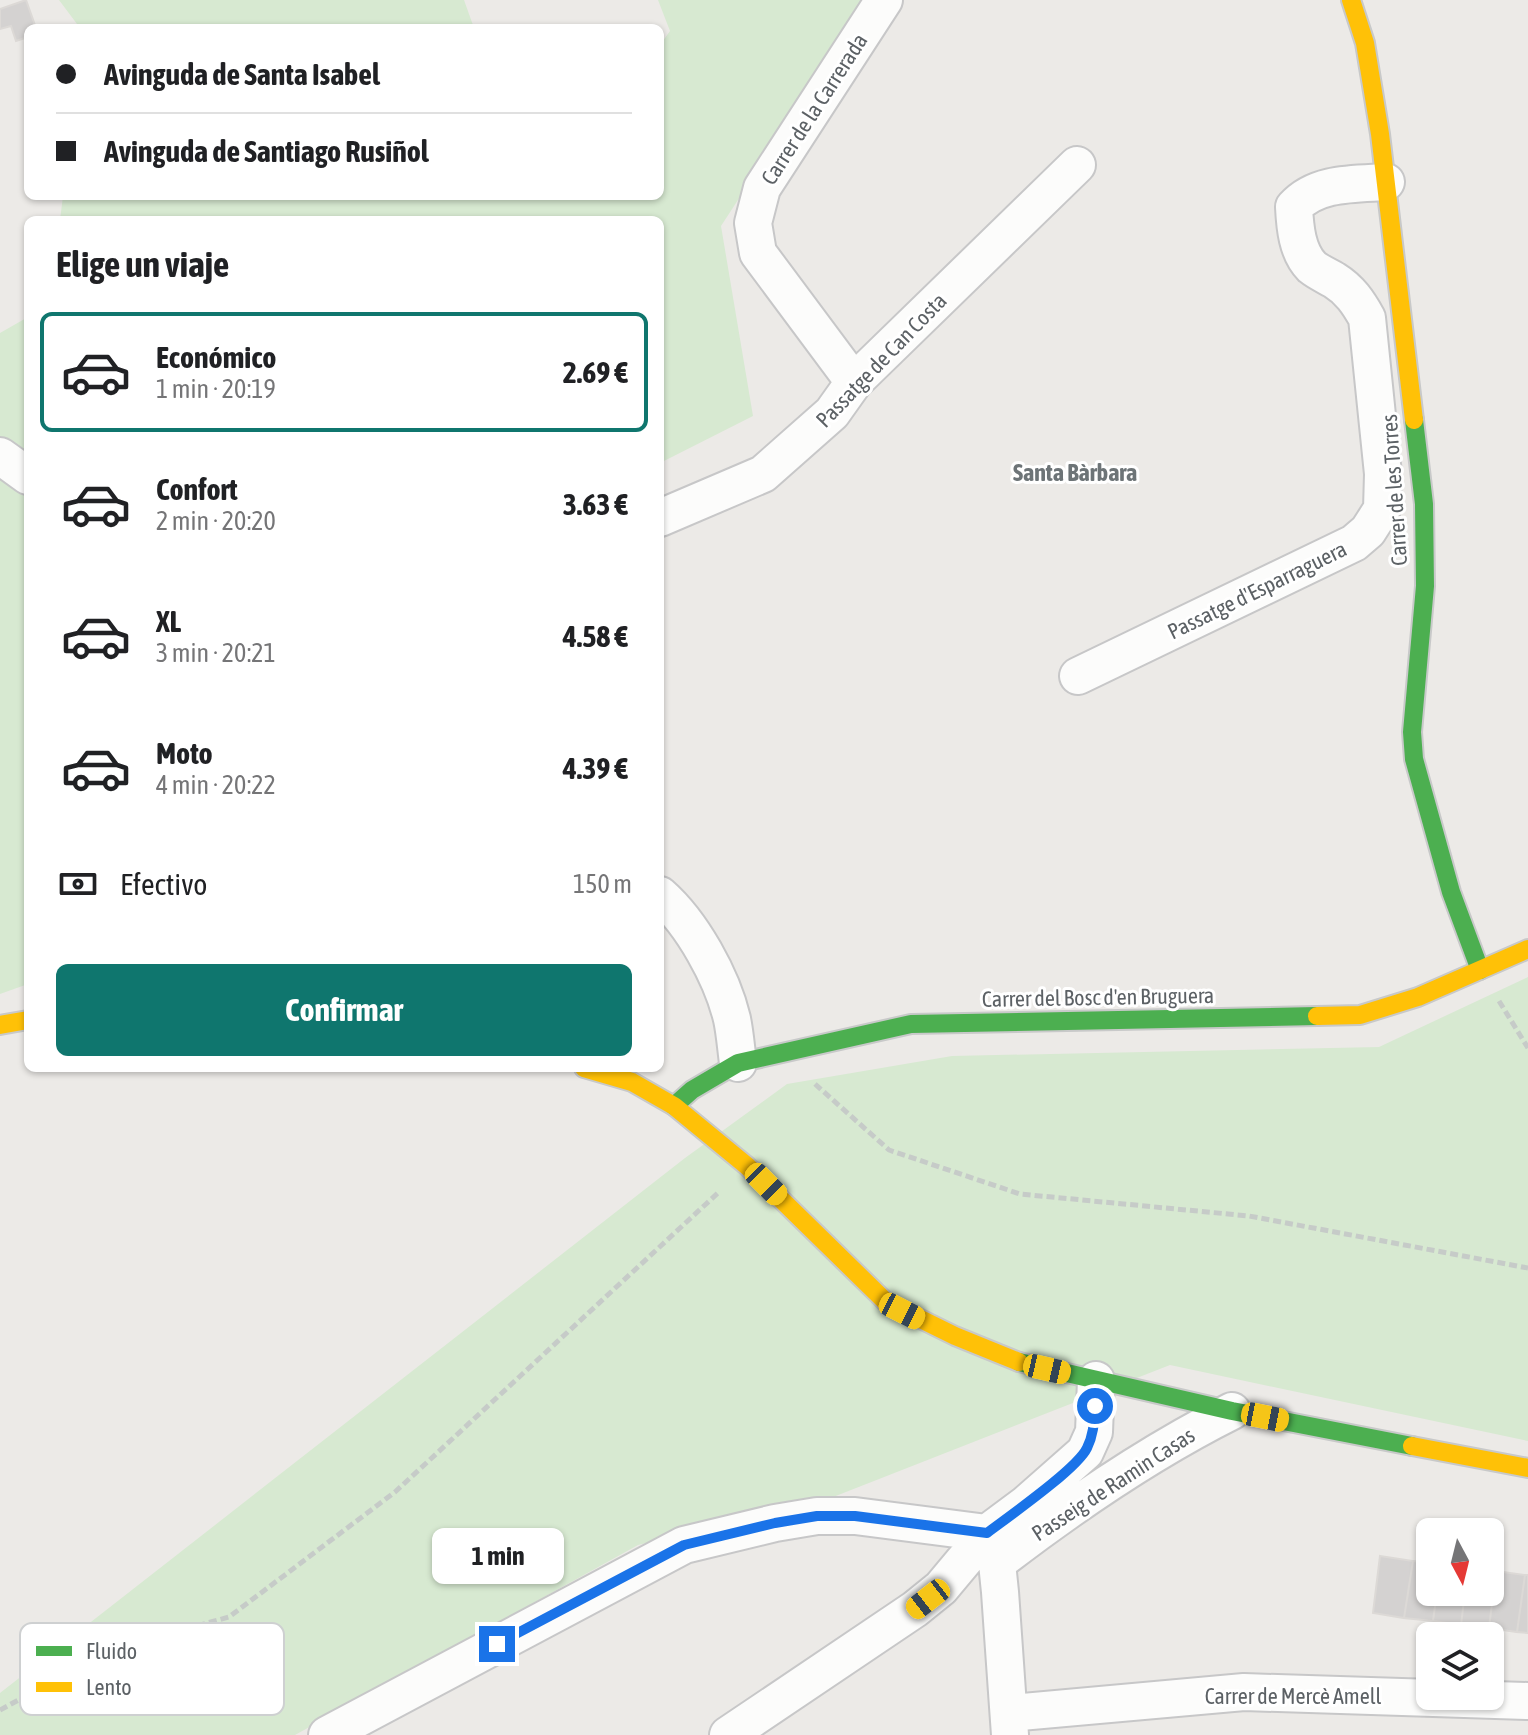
<!DOCTYPE html>
<html lang="es">
<meta charset="utf-8">
<style>
:root{--surface:#fff;--page:#f6f6f6;--text:#202124;--muted:#757577;--line:#e0e0e0;--accent:#0f766e}
body{margin:0;font-family:"Asap Condensed",sans-serif;background:var(--page);color:var(--text);height:100vh;display:flex;flex-direction:column;font-size:30px;white-space:nowrap}
*{box-sizing:border-box;margin:0}
p{font-size:26px;color:var(--muted)}
.icon{flex:none;width:44px;height:44px;fill:none;stroke:currentColor;stroke-width:2;stroke-linecap:round;stroke-linejoin:round}
.map{position:relative;flex:1;overflow:hidden}
.details{position:absolute;left:24px;top:216px;width:640px;height:856px;display:flex;flex-direction:column;background:var(--surface);border-radius:12px;box-shadow:0 2px 6px #0004}
.details>*{flex:none}
.hud{position:absolute;left:24px;top:24px;width:640px;height:176px;border-radius:12px;box-shadow:0 2px 6px #0004;display:grid;align-content:center;height:176px;padding:0 32px;background:var(--surface)}
.needle{width:52px;rotate:173deg}
.tools{position:absolute;left:1416px;top:1518px;display:grid;gap:16px}
.tools a{display:grid;place-items:center;width:88px;height:88px;border-radius:12px;background:var(--surface);box-shadow:0 2px 6px #0004;font-size:40px}
.end{position:absolute;width:36px;height:36px;margin:-18px;border:10px solid #1a73e8;background:#fff;box-shadow:0 0 0 4px #fff}
.from{border-radius:50%}
.bubble{position:absolute;height:56px;border-radius:12px;background:var(--surface);box-shadow:0 2px 6px #0004;font-size:26px;font-weight:700;line-height:56px;text-align:center}
.car{position:absolute;width:24px;height:48px;margin:-24px -12px;border-radius:10px;box-shadow:0 0 6px 2px #0007;background:linear-gradient(#f5c518 24%,#345 0 40%,#f5c518 0 76%,#345 0 86%,#f5c518 0)}
.hud b{display:flex;align-items:center;gap:28px;height:76px;font-size:30px}
.hud b+b{border-top:2px solid var(--line)}
.hud i{width:20px;height:20px;background:var(--text)}
ul{padding:0;list-style:none}
li{display:flex;align-items:center;gap:24px;height:120px;margin:0 16px 12px;padding:0 16px;border:4px solid transparent;border-radius:12px}
li div{flex:1}
li b{display:block;font-size:30px}
li em{font-style:normal;font-weight:700}
li.on{border-color:var(--accent)}
li>.icon{width:72px;height:72px;stroke-width:1.5}
h2{padding:0 32px;font-size:36px;line-height:96px}
.pay{display:flex;align-items:center;gap:20px;height:88px;padding:0 32px;font-size:30px}
.pay p{margin-inline-start:auto}
.action{display:flex;gap:16px;margin-top:auto;padding:16px 32px}
.action a{flex:1;height:92px;border-radius:12px;background:var(--accent);color:#fff;font-size:32px;font-weight:700;line-height:92px;text-align:center}
.map>svg:first-child{display:block}
.green{fill:#d7e9d1}
.building{fill:#d4d2d1;stroke:#dcd9d6;stroke-width:2}
.lines{fill:none;stroke-linecap:round;stroke-linejoin:round}
.street-casing{stroke:#c7c7c8;stroke-width:40}
.fast-casing{stroke:#c8c9c9;stroke-width:22}
.slow-casing{stroke:#c8c9c9;stroke-width:22}
.path{stroke:#c6cbc8;stroke-width:5;stroke-dasharray:8 4;stroke-linecap:butt}
.street{stroke:#fcfcfb;stroke-width:36}
.fast{stroke:#4caf50;stroke-width:18}
.slow{stroke:#ffc107;stroke-width:18}
.route{stroke:#1a73e8;stroke-width:10}
.labels{text-anchor:middle;stroke-width:6;stroke-linejoin:round;paint-order:stroke}
.street-label{font-size:22px;fill:#5c6165;stroke:#fff}
.neighbourhood-label{font-size:24px;font-weight:bold;fill:#6d7477;stroke:#fff}
.key{fill:#fff;stroke:#ced0d1;stroke-width:2}
.key-label{font-size:22px;fill:#5c6165}
</style>
<div class="map">
<svg width="1528" height="1735" viewBox="0 0 1528 1735">
<rect width="100%" height="100%" fill="#eceae7"/>
<!-- green -->
<path class="green" d="M59,0H464L474,28H80Z
M658,0H868L721,226L753,416L660,463V220H60L63,196H660V45L670,31Z
M28,317V984L0,994V333Z
M1528,977V1441L1170,1365L823,1501L638,1545L295,1735H0V1693L685,1158L787,1084L952,1056L1379,1047Z"/>
<!-- building -->
<path class="building" d="M26,0L36,28H28V37L16,41L11,26L0,29V9Z
M1380,1556L1413,1561L1404,1618L1373,1613Z
M1413,1561L1430,1563V1592H1437L1433,1621L1404,1618Z
M1490,1570L1496,1571L1489,1628L1461,1625L1465,1592H1490Z
M1496,1571L1525,1575L1517,1632L1489,1628Z
M1525,1575H1528V1633L1517,1632Z
M1437,1592H1465L1461,1625L1433,1621Z"/>
<g class="lines">
<defs>
<path id="street" d="M854,382L758,253L753,223L762,188L884,0
M0,456L28,476
M660,518L763,474L832,413L854,382L1077,165
M1078,676L1354,543L1368,531L1382,509L1383,474L1367,318C1358,302 1350,290 1334,280C1327,276 1318,272 1312,267C1297,252 1295,227 1294,207C1316,182 1354,184 1386,182
M660,895C692,923 722,977 732,1019C735,1033 736,1048 738,1063
M990,1542L997,1563L1000,1592L1010,1735
M997,1563C1071,1506 1148,1453 1232,1411
M1010,1713L1244,1692L1528,1701
M327,1735L684,1545L775,1523L817,1516H855L987,1533
M728,1735L915,1609L941,1588L987,1533L1026,1504L1085,1452L1094,1432L1096,1380"/>
<path id="fast" d="M1414,420L1424,504L1425,586L1412,732L1414,759L1451,892L1480,970
M674,1106L692,1090L738,1063L911,1024L1317,1016
M1019,1362L1232,1411L1412,1446"/>
<path id="slow" d="M1351,0L1365,43L1380,134L1414,420
M1317,1016L1360,1015L1418,997L1528,949
M0,1025L28,1020
M584,1068L632,1082L674,1106L747,1166L886,1302L955,1336L1019,1362
M1412,1446L1528,1468"/>
</defs>
<!-- street casing -->
<use href="#street" class="street-casing"/>
<!-- fast casing -->
<use href="#fast" class="fast-casing"/>
<!-- slow casing -->
<use href="#slow" class="slow-casing"/>
<!-- path -->
<path class="path" d="M1499,1001L1528,1048
M815,1084L889,1150L1020,1194L1249,1216L1528,1268
M0,1710L113,1649L229,1617L395,1492L720,1191"/>
<!-- street -->
<use href="#street" class="street"/>
<!-- fast -->
<use href="#fast" class="fast"/>
<!-- slow -->
<use href="#slow" class="slow"/>
</g>
<g class="lines">
<!-- route -->
<path class="route" d="M497,1644L684,1545L775,1523L817,1516H855L987,1533C1008,1517 1077,1469 1087,1448C1094,1434 1094,1421 1095,1406"/>
</g>
<g class="labels">
<!-- street labels -->
<g class="street-label">
<text transform="translate(814 109) rotate(-57)" y="8">Carrer de la Carrerada</text>
<text transform="translate(881 360) rotate(-46)" y="8">Passatge de Can Costa</text>
<text transform="translate(1394 490) rotate(-94)" y="8">Carrer de les Torres</text>
<text transform="translate(1257 590) rotate(-26)" y="8">Passatge d'Esparraguera</text>
<text transform="translate(1098 997) rotate(-1)" y="8">Carrer del Bosc d'en Bruguera</text>
<text transform="translate(1113 1484) rotate(-33)" y="8">Passeig de Ramin Casas</text>
<text x="1293" y="1704">Carrer de Mercè Amell</text>
</g>
<!-- neighbourhood labels -->
<g class="neighbourhood-label">
<text x="1075" y="481">Santa Bàrbara</text>
</g>
</g>
<!-- legend -->
<rect x="20" y="1623" width="264" height="92" rx="12" class="key"/>
<rect x="36" y="1646" width="36" height="10" fill="#4caf50"/>
<rect x="36" y="1682" width="36" height="10" fill="#ffc107"/>
<g class="key-label">
<text x="86" y="1659">Fluido</text>
<text x="86" y="1695">Lento</text>
</g>
</svg>
<div class="tools">
<a><svg class="needle" viewBox="-14 -14 28 28"><path d="M0-13l5 13h-10z" fill="#e53935"/><path d="M0 13l5-13h-10z" fill="#757577"/></svg></a>
<a><svg class="icon" aria-label="layers" viewBox="0 0 24 24"><path d="M12 4l9 5-9 5-9-5zM3 14l9 5 9-5"/></svg></a>
</div>
<i class="end from" style="left:1095px;top:1406px"></i>
<i class="end" style="left:497px;top:1644px"></i>
<div class="bubble" style="left:432px;top:1528px;width:132px">1 min</div>
<i class="car" style="left:766px;top:1184px;rotate:135deg"></i>
<i class="car" style="left:902px;top:1311px;rotate:117deg"></i>
<i class="car" style="left:1047px;top:1369px;rotate:103deg"></i>
<i class="car" style="left:1265px;top:1417px;rotate:101deg"></i>
<i class="car" style="left:928px;top:1599px;rotate:232deg"></i>
<div class="hud">
<b><i class="from"></i>Avinguda de Santa Isabel</b>
<b><i></i>Avinguda de Santiago Rusiñol</b>
</div>
<section class="details">
<h2>Elige un viaje</h2>
<ul>
<li class="on"><svg class="icon" aria-label="car" viewBox="0 0 24 24"><path d="M5 17H2v-5l4-1 3-4h7l3 4 3 1v5h-3M9 17h6M6 11h13"/><circle cx="7" cy="17" r="2"/><circle cx="17" cy="17" r="2"/></svg><div><b>Económico</b><p>1 min · 20:19</p></div><em>2.69 €</em></li>
<li><svg class="icon" aria-label="car" viewBox="0 0 24 24"><path d="M5 17H2v-5l4-1 3-4h7l3 4 3 1v5h-3M9 17h6M6 11h13"/><circle cx="7" cy="17" r="2"/><circle cx="17" cy="17" r="2"/></svg><div><b>Confort</b><p>2 min · 20:20</p></div><em>3.63 €</em></li>
<li><svg class="icon" aria-label="car" viewBox="0 0 24 24"><path d="M5 17H2v-5l4-1 3-4h7l3 4 3 1v5h-3M9 17h6M6 11h13"/><circle cx="7" cy="17" r="2"/><circle cx="17" cy="17" r="2"/></svg><div><b>XL</b><p>3 min · 20:21</p></div><em>4.58 €</em></li>
<li><svg class="icon" aria-label="car" viewBox="0 0 24 24"><path d="M5 17H2v-5l4-1 3-4h7l3 4 3 1v5h-3M9 17h6M6 11h13"/><circle cx="7" cy="17" r="2"/><circle cx="17" cy="17" r="2"/></svg><div><b>Moto</b><p>4 min · 20:22</p></div><em>4.39 €</em></li>
</ul>
<div class="pay"><svg class="icon" aria-label="cash" viewBox="0 0 24 24"><path d="M3 7h18v10H3z"/><circle cx="12" cy="12" r="2"/></svg>Efectivo<p>150 m</p></div>
<div class="action"><a>Confirmar</a></div>
</section>
</div>
